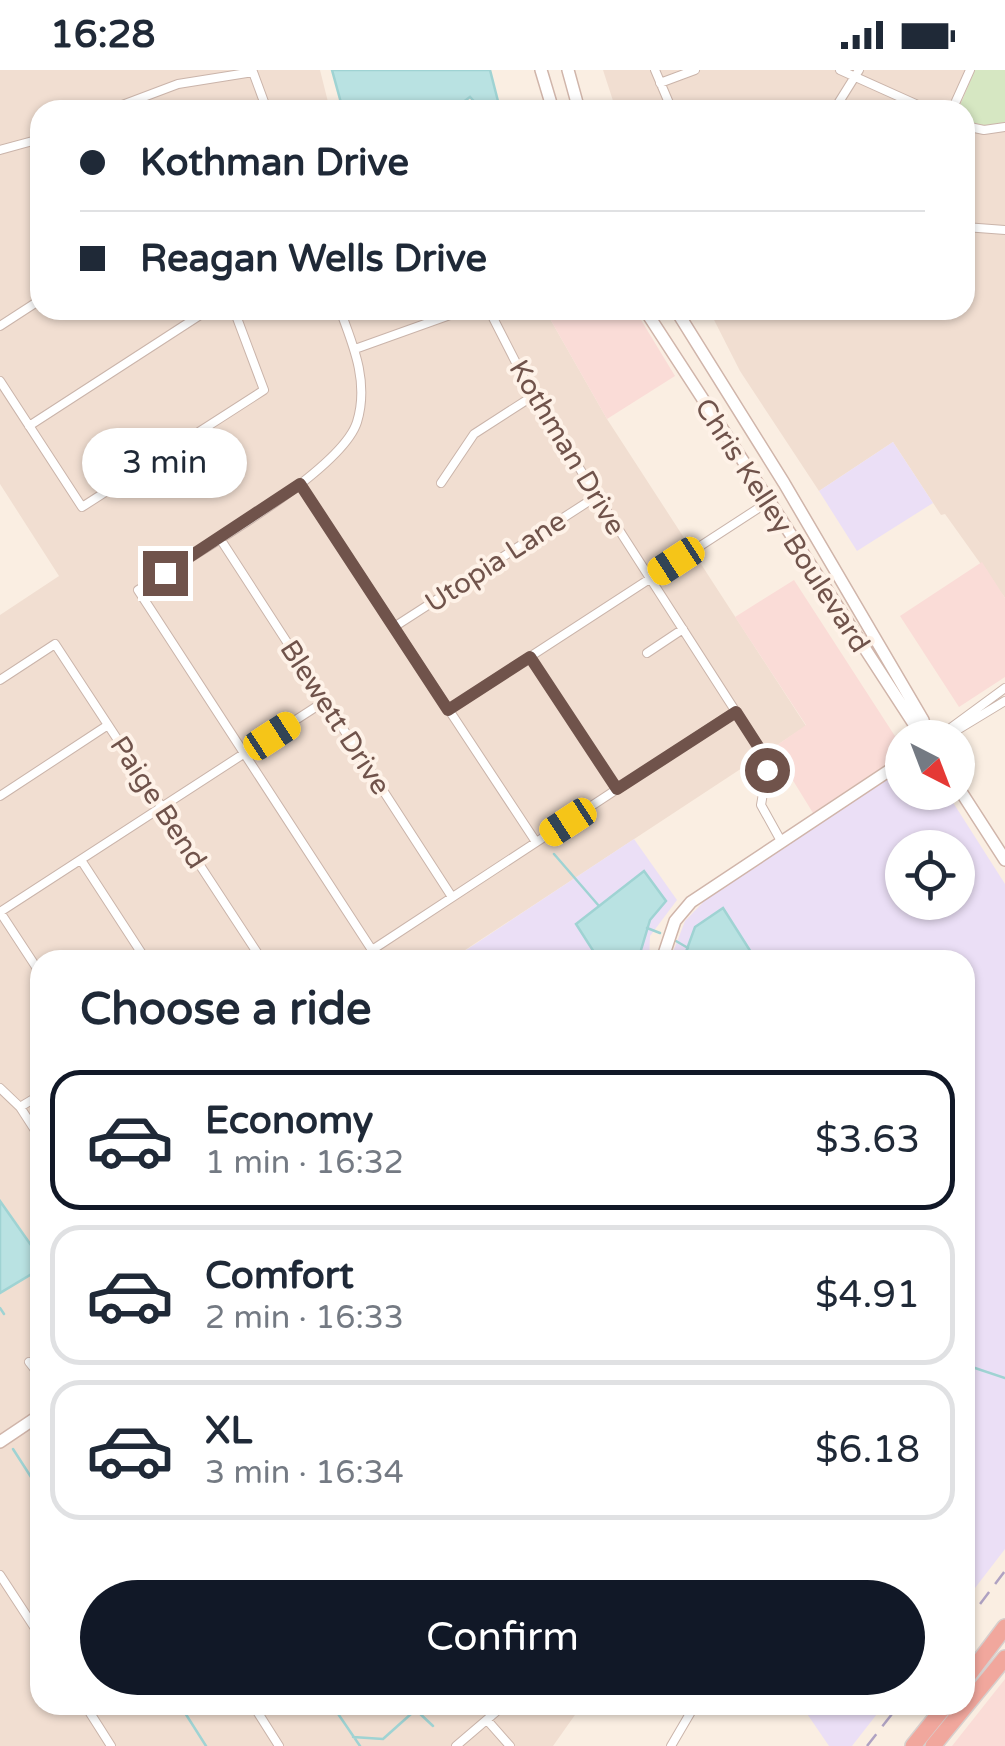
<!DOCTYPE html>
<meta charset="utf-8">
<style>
:root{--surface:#fff;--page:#f2f2f3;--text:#1f2937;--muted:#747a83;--line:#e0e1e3;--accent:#111827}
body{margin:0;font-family:"Varela Round",sans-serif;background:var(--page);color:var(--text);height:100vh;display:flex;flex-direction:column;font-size:38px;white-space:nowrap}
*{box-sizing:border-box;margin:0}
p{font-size:32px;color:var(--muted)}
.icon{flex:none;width:55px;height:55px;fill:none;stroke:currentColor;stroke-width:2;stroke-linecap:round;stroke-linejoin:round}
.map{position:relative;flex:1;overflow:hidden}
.drawer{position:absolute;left:30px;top:880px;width:945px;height:765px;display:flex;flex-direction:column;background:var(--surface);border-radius:30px;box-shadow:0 2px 8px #0004}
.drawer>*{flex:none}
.banner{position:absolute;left:30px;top:30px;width:945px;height:220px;border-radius:30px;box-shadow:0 2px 8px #0004;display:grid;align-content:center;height:220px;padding:0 50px;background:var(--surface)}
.needle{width:65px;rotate:138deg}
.buttons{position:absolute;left:885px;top:650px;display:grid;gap:20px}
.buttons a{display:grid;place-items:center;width:90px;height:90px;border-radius:50%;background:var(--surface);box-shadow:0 2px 8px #0004;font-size:50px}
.end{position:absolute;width:45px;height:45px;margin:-22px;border:12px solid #70534b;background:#fff;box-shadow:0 0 0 5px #fff}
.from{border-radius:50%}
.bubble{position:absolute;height:70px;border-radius:35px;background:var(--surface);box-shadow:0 2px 8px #0004;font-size:32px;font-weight:600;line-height:70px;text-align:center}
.car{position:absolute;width:30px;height:60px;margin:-30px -15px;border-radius:12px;box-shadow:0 0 8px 2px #0007;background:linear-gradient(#f5c518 24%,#345 0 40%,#f5c518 0 76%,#345 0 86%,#f5c518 0)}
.banner b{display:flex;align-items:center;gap:35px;height:95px;font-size:38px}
.banner b+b{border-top:2px solid var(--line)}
.banner i{width:25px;height:25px;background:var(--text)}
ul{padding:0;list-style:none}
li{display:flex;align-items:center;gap:30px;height:140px;margin:0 20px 15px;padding:0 30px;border:5px solid var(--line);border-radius:30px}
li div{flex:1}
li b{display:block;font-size:38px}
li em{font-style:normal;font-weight:600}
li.active{border-color:var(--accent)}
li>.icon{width:90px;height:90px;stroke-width:1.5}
h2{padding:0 50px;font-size:45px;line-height:120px}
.action{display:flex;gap:20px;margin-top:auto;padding:20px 50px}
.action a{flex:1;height:115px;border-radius:60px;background:var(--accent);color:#fff;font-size:40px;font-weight:600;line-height:115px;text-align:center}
.status{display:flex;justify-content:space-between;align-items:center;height:70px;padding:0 50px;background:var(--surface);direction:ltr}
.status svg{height:28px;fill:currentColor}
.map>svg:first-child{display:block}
.residential{fill:#f1ded1}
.commercial{fill:#fadcd7}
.education{fill:#ebdff6;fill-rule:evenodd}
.green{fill:#d6e7c2}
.water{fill:#b9e2e2;stroke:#9fd3d3;stroke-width:2.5}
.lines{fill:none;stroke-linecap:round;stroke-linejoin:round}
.stream{stroke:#9fd3d3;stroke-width:2.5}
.street-casing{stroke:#cab4aa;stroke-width:10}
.secondary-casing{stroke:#d0b5aa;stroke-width:14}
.highway-casing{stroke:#d7cfcd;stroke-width:18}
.street{stroke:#fff;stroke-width:8}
.secondary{stroke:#fff;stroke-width:11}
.highway{stroke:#f1a79d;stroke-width:15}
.rail{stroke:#afa2c2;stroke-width:2.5;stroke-dasharray:15 10;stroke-linecap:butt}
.route{stroke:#70534b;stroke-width:12}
.labels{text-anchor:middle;stroke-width:8;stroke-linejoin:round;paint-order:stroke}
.street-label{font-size:28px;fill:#70534b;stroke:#fef2e8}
</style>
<div class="status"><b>16:28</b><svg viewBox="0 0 49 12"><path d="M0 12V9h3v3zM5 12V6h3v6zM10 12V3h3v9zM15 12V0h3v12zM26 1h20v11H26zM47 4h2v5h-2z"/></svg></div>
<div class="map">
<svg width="1005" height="1676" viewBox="0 0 1005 1676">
<rect width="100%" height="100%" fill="#faeee2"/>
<!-- residential -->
<path class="residential" d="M0,0H320L330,40H40V240H545L607,349L806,656L450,890H40V1635H582L553,1676H0V545L59,506L0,414Z
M603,0H1005V528L945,444L941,445L893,372L819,421L740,301L709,240H965V40H616Z"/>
<!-- commercial -->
<path class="commercial" d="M545,240H635L675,306L607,349Z
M982,492L1005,528V607L959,637L900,546Z
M794,510L902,677V684L813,743L773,678L806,655L735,547Z
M1005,1609V1676H952Z"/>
<!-- education -->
<path class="education" d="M893,372L933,433L857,481L819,421Z
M902,700V722L947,723L1005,814V1479L965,1531V890H670L685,851L710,825ZM902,778H958V832H902Z
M634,769L677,830L650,866L649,890H451Z
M801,1635H884L852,1676H829Z"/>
<!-- green -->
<path class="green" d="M975,0H1005V52L987,56L965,51V40H958Z"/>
<!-- water -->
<path class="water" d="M332,0H490L500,39L482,40L470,27L453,40H343Z
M644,801L666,831L650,850L638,890H599L576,854Z
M723,838L756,890H683L695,857Z
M0,1131L40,1188V1199L0,1223Z"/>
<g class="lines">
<!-- stream -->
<path class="stream" d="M554,784L599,836
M647,858L660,863
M676,871L688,878
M0,1238L4,1244
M965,1290L969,1296L1005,1308
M13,1379L40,1421
M180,1635L206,1676
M332,1635L360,1676
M416,1640L433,1656
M353,1667L383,1669L421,1635"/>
<defs>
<path id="street" d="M655,0L672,40
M840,0L929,40
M660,13L695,0
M109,40L178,14L253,2L267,40
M834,40L859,0
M952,40L970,0
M965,56L984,60L1005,57
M0,80L40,69
M965,157L1005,160
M340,240C354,277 369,313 357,352C341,403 187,488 138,520L372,880L736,641
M489,240L533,326L763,684L767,700L761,735L781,771
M0,256L40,230
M355,279L464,240
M0,311L82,437L264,320L234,240
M29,356L208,240
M441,413L474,364L533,326
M300,414L536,772
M219,467L452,827
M394,557L597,426
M647,583L683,559
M530,587L617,719
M0,610L55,574L262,890
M448,640L768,432
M937,668L1005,618
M944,668L1005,631
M0,726L108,655
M81,790L146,890
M40,903L0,842L325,631
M0,1018L20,1037L40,1068
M20,1037L40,1025
M29,1292L40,1306
M0,1505L40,1566
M85,1635L111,1676
M253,1635L279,1676
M487,1650L510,1676
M456,1676L504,1635
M671,1676L695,1635"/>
<path id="secondary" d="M541,0L553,40
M568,0L579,40
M645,240L923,668
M676,240L784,413L923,650L928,668
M958,717L1005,790
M662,890L675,851L691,832L902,692
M0,1372L40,1345"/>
<path id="highway" d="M965,1610L1005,1557
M913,1676L946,1635
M933,1676L1005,1588"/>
</defs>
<!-- street casing -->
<use href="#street" class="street-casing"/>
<!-- secondary casing -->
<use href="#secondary" class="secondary-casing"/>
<!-- highway casing -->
<use href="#highway" class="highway-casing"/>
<!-- street -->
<use href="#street" class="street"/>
<!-- secondary -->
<use href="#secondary" class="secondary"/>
<!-- highway -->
<use href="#highway" class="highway"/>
<!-- rail -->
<path class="rail" d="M965,1554L1005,1501
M867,1676L899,1635"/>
</g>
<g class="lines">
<!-- route -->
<path class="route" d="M165,503L300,414L448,640L530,587L617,719L736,642L763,684L767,700"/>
</g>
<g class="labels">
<!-- street labels -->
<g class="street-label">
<text transform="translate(568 377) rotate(59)" y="10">Kothman Drive</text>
<text transform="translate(783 455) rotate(57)" y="10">Chris Kelley Boulevard</text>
<text transform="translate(495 491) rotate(-33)" y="10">Utopia Lane</text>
<text transform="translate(336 647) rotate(57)" y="10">Blewett Drive</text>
<text transform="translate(159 732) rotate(57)" y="10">Paige Bend</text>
</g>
</g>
</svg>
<div class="buttons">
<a><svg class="needle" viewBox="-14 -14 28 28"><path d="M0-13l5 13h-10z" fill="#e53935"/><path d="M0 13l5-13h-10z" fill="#747a83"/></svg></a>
<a><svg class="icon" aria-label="locate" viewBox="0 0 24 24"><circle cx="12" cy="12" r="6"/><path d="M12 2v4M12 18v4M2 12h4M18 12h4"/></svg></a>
</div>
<i class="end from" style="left:767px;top:700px"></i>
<i class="end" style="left:165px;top:503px"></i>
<div class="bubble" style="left:82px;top:358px;width:165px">3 min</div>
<i class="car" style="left:676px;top:491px;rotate:237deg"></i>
<i class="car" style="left:272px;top:666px;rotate:57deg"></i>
<i class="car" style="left:568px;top:752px;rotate:237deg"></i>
<div class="banner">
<b><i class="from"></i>Kothman Drive</b>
<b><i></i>Reagan Wells Drive</b>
</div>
<section class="drawer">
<h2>Choose a ride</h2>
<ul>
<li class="active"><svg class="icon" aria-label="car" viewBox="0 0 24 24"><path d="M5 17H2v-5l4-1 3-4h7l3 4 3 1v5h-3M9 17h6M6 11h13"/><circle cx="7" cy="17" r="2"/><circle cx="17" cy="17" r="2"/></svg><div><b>Economy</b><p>1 min · 16:32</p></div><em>$3.63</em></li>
<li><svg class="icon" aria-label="car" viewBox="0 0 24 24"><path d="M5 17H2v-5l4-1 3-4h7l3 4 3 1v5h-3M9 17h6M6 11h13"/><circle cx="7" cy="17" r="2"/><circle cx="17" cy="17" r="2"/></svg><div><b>Comfort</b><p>2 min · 16:33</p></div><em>$4.91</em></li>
<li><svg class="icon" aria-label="car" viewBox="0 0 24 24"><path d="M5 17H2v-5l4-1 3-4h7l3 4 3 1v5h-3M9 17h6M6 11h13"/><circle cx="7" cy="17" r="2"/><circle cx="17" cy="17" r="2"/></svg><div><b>XL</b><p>3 min · 16:34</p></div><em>$6.18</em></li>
</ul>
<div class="action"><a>Confirm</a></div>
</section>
</div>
